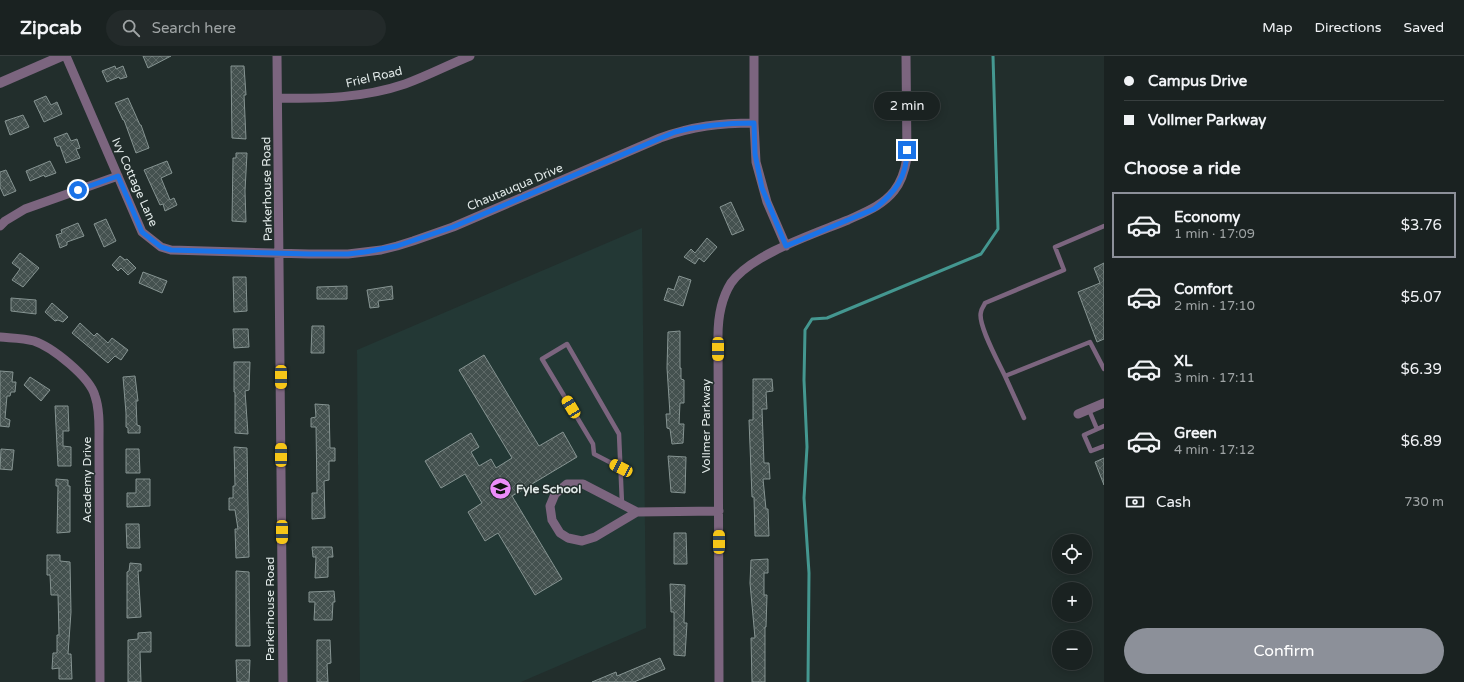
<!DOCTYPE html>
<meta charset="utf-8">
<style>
:root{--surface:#1a2221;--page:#232a2a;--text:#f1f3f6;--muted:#9fa4a5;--line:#383f3f;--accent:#8c9099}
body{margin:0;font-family:"Varela Round",sans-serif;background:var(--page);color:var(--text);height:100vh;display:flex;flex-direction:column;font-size:15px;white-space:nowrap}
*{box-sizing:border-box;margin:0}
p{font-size:13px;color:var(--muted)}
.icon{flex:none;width:22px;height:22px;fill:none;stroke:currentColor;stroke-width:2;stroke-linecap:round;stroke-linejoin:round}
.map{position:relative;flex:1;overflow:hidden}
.panel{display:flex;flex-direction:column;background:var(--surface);width:360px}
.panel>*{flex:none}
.banner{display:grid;align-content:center;height:88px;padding:0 20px;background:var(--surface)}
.tools{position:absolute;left:1052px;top:478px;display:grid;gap:8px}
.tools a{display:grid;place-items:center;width:40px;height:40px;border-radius:50%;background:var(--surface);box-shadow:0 2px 10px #0003,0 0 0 1px var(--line);font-size:20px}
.end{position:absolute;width:18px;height:18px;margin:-9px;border:5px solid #1a73e8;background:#fff;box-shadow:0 0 0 2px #fff}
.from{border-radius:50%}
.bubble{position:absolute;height:28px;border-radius:14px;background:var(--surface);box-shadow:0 2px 10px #0003,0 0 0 1px var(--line);font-size:13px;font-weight:600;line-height:28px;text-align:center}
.car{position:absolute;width:12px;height:24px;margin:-12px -6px;border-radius:5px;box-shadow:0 0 3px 1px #0007;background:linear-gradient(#f5c518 24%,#345 0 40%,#f5c518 0 76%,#345 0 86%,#f5c518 0)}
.banner b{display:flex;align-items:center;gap:14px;height:38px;font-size:15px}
.banner b+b{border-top:1px solid var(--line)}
.banner i{width:10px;height:10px;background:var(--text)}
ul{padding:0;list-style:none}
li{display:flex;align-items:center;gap:12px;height:66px;margin:0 8px 6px;padding:0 12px;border:2px solid transparent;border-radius:0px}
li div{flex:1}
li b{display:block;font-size:15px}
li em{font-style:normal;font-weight:600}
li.active{border-color:var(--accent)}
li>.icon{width:36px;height:36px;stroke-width:1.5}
h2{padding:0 20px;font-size:18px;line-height:48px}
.pay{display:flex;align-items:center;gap:10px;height:44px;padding:0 20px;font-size:15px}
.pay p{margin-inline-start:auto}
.button{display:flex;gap:8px;margin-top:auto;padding:8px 20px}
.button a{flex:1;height:46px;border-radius:24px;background:var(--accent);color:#fff;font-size:16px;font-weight:600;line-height:46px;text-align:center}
header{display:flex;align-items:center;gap:24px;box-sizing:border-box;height:56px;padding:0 20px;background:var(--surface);border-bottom:1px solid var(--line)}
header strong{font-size:19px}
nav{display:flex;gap:22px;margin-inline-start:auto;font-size:14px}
.search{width:280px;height:36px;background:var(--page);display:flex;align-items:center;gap:10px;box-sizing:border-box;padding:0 14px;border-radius:22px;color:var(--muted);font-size:15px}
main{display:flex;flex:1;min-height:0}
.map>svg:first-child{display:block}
.built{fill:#233835}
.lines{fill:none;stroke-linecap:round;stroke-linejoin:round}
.stream{stroke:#449790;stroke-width:3}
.building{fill:url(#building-cross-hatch);stroke:#869492}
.service{stroke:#7c657f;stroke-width:4.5}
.minor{stroke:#7c657f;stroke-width:9}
.tertiary{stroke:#7c657f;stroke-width:10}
.route{stroke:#1a73e8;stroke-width:5}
.labels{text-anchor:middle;stroke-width:3;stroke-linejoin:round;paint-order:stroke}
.street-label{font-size:12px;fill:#e2eae9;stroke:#222e2c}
.poi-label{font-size:12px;font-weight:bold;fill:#e2eae9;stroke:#222e2c;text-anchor:start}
</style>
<header>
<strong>Zipcab</strong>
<div class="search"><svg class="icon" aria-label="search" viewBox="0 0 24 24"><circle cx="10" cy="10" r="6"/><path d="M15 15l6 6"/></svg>Search here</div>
<nav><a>Map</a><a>Directions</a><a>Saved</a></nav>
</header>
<main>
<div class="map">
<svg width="1104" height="626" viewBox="0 0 1104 626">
<defs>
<pattern id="building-cross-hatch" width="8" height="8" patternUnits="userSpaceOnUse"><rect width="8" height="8" fill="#44514f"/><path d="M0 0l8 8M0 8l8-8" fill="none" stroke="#5f6a68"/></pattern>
</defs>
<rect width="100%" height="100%" fill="#222e2c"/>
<!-- built -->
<path class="built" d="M642,172L646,572L521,626H360L357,294Z"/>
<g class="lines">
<!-- stream -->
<path class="stream" d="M808,626L809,517L804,442L807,391L804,324L805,274L812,263L827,262L981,198L998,173L993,0"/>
</g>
<!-- building -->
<path class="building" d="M143,0H171L148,12Z
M115,10L116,13L123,10L127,21L120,23L119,21L107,26L102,15Z
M231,10H244L246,39H244L246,83L232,82Z
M46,40L51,49L57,46L62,58L44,66L34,45Z
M128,42L140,69H141L149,92L136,97L124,64H123L115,47Z
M23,59L29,71L10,79L5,65Z
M67,77L71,85L77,83L80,92L76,93L80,102L66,107L60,90H57L54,82Z
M236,97H247L245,135L246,166L232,165L233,102H236Z
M50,105L56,117L45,121L44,119L30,125L26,115Z
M167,105L172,117L161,122L170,144L174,142L177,149L165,155L163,148L160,149L144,114Z
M6,114L16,135L4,140L0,131V116Z
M731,146L744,174L732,179L720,151Z
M106,163L116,185L104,191L94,168Z
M78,167L84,180L67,186V189L60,192L56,179L62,177L61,174Z
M707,182L717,191L704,206L699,202L695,208L684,201L691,193L695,197Z
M20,197L39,212L23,231L12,224L20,213L12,207Z
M120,200L125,204L127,203L136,212L128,219L121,212L118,215L112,209Z
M1104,207V283L1097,286L1078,236L1100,227L1094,212Z
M143,216L167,225L162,237L139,227Z
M679,220L691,224L683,250L664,244L668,232L674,234Z
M233,221H246L247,255L234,256Z
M347,230V243H317V231Z
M392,230L393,243L378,245L379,251L370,252L367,234Z
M11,242L36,244V258L11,255Z
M52,247L68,261L63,266L58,264L55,265L45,256Z
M80,267L94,280L97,277L108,287L112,282L128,294L121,304L115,300L108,307L72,277Z
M312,270H324V297H311Z
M233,273H248L249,291L234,292Z
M680,275V312H681V323L684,324V347H680L679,368H684L683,387L672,388L670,373L667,372L666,358H670L667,312L668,276Z
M484,299L539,390L563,376L577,401L512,440L562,523L535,539L498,477L485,485L468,456L482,447L465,418L441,432L425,405L471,377L479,391L471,396L479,410L491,403L496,412L512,402L459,314Z
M234,306H250L249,334L245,335L248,378L235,377V336H234Z
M0,315L13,316L12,326H16L15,336H11L10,340H7L5,362L10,364L9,371L0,370Z
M135,320L138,345H136L137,369L140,370V377H128V372L126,371V357L123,321Z
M30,321L50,334L41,345L24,329Z
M753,323H772L773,335L766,336L767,353H762L764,407H769L770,423H763L766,453H768L769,480H755L754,441H752L749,364H753Z
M315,348L329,349L330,392H335V405H329V424L324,425L325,462L312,463V437H317L316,371H311V362L316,361Z
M55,350H68L69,375H63V390L71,391V410H58Z
M234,391L247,392L249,501L236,502L235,473H238L235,454H229V442H233V430H235Z
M1,393L14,394L12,414L0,413Z
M126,393H139L140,417H126Z
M668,400L686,401L685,437L671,436Z
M1104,402V429L1095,406Z
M56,423L68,424V430H70V476L57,477L58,430H56Z
M136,423H150V450L127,451V437H136Z
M126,468H139L140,492H127Z
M674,477H686L687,508H674Z
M312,491H332L333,501H328V521L315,522L316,501H313Z
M47,499H60V505L70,506L71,556L68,598H71L72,623H59V612L52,613L53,597H57V579H59L58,539H51L50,519H47Z
M768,503V517H764V539H767L766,571H765V626H752L751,582H755L750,527L751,504Z
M130,507L141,508V515H138L141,561L127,562V516L129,515Z
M236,515L249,516L250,590H236Z
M670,528L685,529L684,567H687L685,600L674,599V556H671Z
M334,535L335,546H333L332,564H314L315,546H309V536Z
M151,576V596H140L141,626H128V584L138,583V577Z
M317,584H330L331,607L327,608L328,626H317Z
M660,602L665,613L634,626H592L616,616L617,620Z
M236,604H250L249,626H237Z"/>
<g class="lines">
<!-- service -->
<path class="service" d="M1104,170L1055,191L1064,214L985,247C984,250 981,253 981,256C977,268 999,307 1005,320L1090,286L1104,313
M1005,320L1024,362
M1089,354L1097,373
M1104,370L1084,379L1091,395L1104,390
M621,412L594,398L593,388L542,303L567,288L619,378L622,448"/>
<!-- minor -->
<path class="minor" d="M66,0L142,176L161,191L171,194L309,198H348L381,194L397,190L413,185L453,171L660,82C693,70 720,67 754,67
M277,0L283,626
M754,0V67L756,106L767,146L786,190
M278,42C321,43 364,42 405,28C427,20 448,9 470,0
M0,170L5,165L25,153L118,120
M0,281C11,282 24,282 34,285C52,291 90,321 95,340C100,354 99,371 99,386L100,626
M1078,358L1104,347
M637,456L595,481L582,485L568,482L560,477L552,464L550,450L555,438L567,428H583L637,456L719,455
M719,626L718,280C718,261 721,243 731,227C752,198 814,178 848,164C865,156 882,150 894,135C902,125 905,114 907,102L906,0"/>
<!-- tertiary -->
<path class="tertiary" d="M0,27L62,0"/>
</g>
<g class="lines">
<!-- route -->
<path class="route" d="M78,134L118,120L142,176L161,191L171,194L309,198H348L365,196L397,190L453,171L675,76C702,69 727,67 754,67L755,98L762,132L786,190L874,153C895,137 907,121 907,94"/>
</g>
<!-- icons -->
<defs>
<symbol id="school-disc" viewBox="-11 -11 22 22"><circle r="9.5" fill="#ec8cfa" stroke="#222e2c"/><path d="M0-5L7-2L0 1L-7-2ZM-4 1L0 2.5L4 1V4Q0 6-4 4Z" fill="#111"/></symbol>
</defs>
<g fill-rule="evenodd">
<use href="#school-disc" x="488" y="420" width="25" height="25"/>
</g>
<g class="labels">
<!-- street labels -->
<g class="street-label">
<text transform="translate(374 21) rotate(-13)" y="4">Friel Road</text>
<text transform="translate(135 126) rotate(66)" y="4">Ivy Cottage Lane</text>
<text transform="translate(515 131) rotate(-23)" y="4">Chautauqua Drive</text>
<text transform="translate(267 133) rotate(-91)" y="4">Parkerhouse Road</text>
<text transform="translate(706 370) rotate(-90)" y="4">Vollmer Parkway</text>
<text transform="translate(87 424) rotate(-90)" y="4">Academy Drive</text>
<text transform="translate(270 553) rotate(-90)" y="4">Parkerhouse Road</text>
</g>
<!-- poi labels -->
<g class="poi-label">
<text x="516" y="437">Fyle School</text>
</g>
</g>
</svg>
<div class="tools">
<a><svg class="icon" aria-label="locate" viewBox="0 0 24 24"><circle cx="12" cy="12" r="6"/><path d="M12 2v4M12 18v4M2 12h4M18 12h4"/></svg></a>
<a>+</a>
<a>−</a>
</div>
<i class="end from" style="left:78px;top:134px"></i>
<i class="end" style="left:907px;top:94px"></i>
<div class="bubble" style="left:874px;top:36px;width:66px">2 min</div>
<i class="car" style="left:718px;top:293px;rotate:180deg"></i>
<i class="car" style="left:281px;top:321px;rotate:180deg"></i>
<i class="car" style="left:571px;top:351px;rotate:329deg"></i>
<i class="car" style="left:281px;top:399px;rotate:0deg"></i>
<i class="car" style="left:621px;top:412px;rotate:297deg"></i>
<i class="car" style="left:282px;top:476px;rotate:180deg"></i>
<i class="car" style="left:719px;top:486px;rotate:0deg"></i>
</div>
<section class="panel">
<div class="banner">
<b><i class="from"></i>Campus Drive</b>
<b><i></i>Vollmer Parkway</b>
</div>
<h2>Choose a ride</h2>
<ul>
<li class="active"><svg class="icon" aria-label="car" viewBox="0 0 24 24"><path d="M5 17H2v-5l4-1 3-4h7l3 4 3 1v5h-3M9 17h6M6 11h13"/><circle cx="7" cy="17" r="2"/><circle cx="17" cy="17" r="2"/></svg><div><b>Economy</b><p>1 min · 17:09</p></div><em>$3.76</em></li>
<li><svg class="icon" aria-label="car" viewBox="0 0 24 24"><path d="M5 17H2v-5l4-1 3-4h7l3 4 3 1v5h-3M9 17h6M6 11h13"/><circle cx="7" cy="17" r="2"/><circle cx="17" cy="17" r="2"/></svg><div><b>Comfort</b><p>2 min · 17:10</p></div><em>$5.07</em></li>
<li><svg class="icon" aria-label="car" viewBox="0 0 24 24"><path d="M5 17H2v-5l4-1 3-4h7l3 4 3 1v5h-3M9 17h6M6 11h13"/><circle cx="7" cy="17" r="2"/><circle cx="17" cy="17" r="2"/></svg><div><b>XL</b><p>3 min · 17:11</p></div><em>$6.39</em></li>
<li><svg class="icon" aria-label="car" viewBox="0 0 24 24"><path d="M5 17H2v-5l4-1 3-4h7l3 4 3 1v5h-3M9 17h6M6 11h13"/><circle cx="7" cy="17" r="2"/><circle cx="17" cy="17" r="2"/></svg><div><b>Green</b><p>4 min · 17:12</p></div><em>$6.89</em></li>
</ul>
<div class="pay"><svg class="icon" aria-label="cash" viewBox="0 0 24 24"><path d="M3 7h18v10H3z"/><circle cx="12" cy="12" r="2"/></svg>Cash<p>730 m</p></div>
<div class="button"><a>Confirm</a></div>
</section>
</main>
